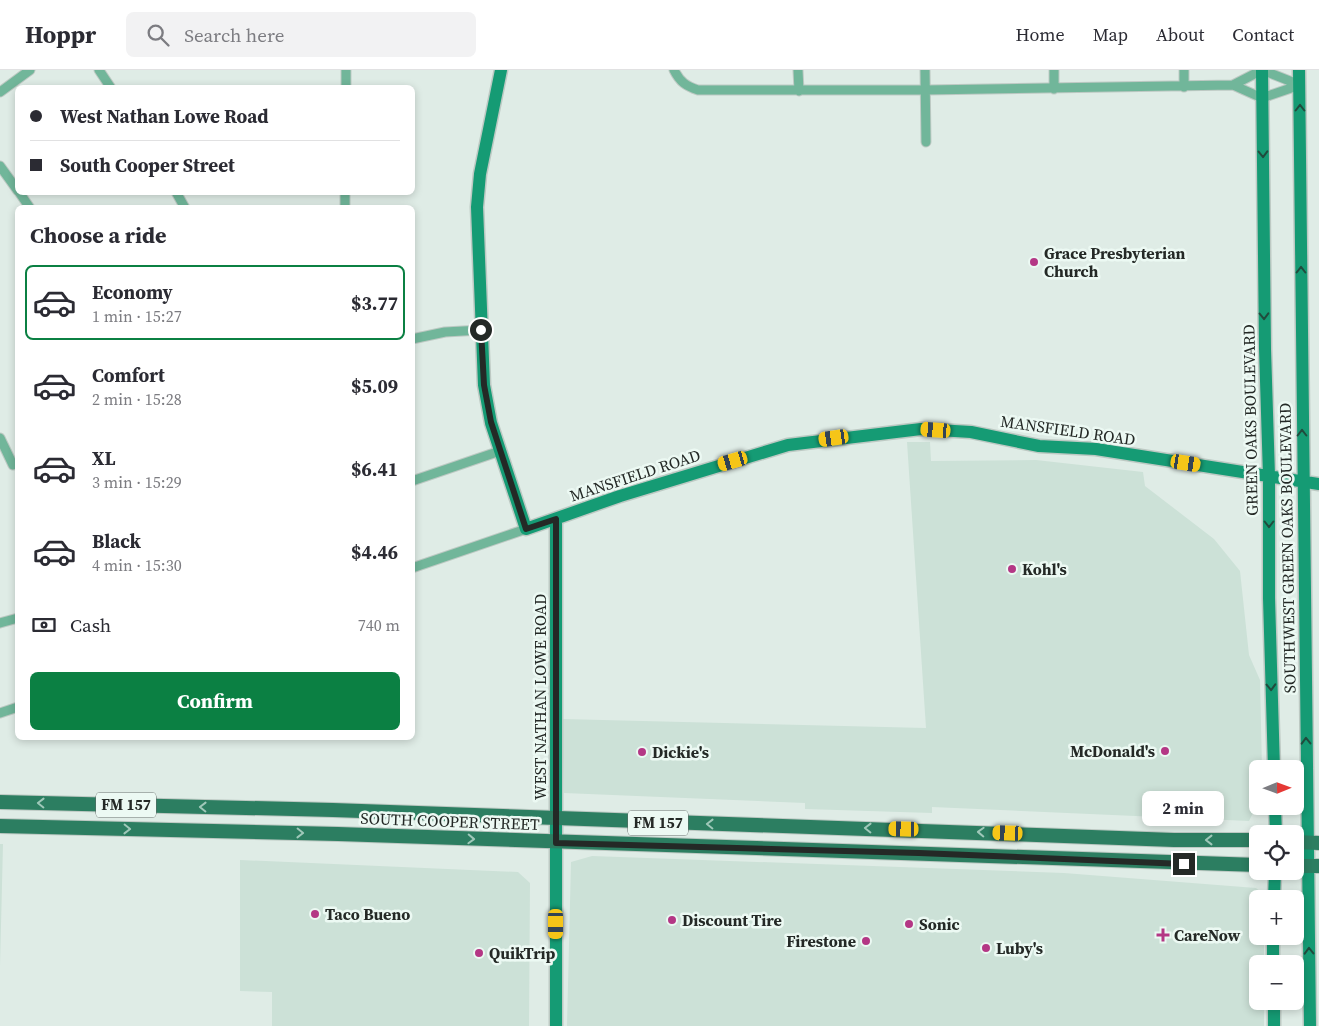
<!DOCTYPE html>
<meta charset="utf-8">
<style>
:root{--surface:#fff;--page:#f2f2f3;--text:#2b2b33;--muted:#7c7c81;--line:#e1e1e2;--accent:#0b8043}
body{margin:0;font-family:"Source Serif 4",serif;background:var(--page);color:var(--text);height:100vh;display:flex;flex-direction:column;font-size:19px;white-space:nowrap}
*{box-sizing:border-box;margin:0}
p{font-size:16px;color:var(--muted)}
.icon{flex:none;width:28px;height:28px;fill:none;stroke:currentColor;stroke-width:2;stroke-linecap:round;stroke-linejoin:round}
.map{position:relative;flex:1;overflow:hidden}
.side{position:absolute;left:15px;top:135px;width:400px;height:535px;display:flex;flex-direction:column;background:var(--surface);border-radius:8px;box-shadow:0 2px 8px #0003}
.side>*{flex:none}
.guide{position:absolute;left:15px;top:15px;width:400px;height:110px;border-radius:8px;box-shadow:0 2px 8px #0003;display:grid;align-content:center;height:110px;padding:0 15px;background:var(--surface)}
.needle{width:32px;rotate:89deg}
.fabs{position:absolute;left:1249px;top:690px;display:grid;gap:10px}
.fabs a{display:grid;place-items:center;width:55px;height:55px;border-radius:8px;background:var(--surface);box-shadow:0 2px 8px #0003;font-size:25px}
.end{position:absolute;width:22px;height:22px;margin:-11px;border:6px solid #242926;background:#fff;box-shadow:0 0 0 2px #fff}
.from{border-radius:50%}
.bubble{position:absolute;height:35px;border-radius:8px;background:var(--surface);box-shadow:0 2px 8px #0003;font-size:16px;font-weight:700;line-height:35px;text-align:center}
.car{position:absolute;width:15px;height:30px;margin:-15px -8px;border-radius:6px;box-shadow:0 0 4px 1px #0007;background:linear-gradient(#f5c518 24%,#345 0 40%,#f5c518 0 76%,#345 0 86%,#f5c518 0)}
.guide b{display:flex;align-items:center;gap:18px;height:48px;font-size:19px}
.guide b+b{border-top:1px solid var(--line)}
.guide i{width:12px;height:12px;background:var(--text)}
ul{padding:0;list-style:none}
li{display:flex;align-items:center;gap:15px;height:75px;margin:0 10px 8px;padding:0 5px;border:2px solid transparent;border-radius:8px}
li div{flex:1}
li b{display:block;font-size:19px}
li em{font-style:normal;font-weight:700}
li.current{border-color:var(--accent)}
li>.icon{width:45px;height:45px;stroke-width:1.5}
h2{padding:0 15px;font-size:22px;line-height:60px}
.pay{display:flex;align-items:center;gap:12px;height:55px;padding:0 15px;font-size:19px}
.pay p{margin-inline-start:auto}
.cta{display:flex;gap:10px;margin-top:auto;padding:10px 15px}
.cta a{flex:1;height:58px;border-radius:8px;background:var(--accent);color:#fff;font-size:20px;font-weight:700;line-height:58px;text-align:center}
header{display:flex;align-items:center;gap:30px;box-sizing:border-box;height:70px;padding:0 25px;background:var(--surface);border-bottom:1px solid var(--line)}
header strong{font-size:24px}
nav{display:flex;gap:28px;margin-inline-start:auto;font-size:18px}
.search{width:350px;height:45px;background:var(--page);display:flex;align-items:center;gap:12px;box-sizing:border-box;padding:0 18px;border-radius:8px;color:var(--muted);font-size:19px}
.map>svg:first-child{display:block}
.built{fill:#cce1d7}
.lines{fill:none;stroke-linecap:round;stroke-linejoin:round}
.street-casing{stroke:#bdc9c3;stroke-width:11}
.secondary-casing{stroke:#bdc9c3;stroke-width:15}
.primary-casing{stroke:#bdc9c3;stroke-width:16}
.street{stroke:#71b69a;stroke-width:9}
.secondary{stroke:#159b74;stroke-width:12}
.primary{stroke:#2c7e61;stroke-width:14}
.oneway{stroke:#204b3d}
.oneway2{stroke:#9fc8b9}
.route{stroke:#242926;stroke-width:6}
.poi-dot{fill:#b43785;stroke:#ecf9f3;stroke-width:2}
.labels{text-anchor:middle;stroke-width:5;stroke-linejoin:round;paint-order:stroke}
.shield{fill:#ecf9f3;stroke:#606764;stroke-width:1}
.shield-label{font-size:15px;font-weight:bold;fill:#242926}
.poi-label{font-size:16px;font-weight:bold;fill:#242926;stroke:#ecf9f3;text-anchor:start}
.street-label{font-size:16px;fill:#242926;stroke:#ecf9f3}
</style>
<header>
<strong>Hoppr</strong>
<div class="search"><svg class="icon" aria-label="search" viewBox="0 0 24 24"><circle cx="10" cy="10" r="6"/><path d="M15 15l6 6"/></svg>Search here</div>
<nav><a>Home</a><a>Map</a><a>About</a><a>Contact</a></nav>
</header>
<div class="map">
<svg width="1319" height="956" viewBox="0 0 1319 956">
<rect width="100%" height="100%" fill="#dfece6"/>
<!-- built -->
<path class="built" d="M907,372H930L931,391L1036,390L1143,402L1145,416L1214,469L1240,501L1249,585L1260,610L1262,699H1258L1257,735L1249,751L932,737V743L805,739V733L564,723L562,649L926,658Z
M0,774H3L0,896Z
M592,786L1064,803L1256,818L1261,822L1263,829H1258V866H1264V894H1258V931H1264V956H567L571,792Z
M240,790L518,802L530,813L529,956H272V922L240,921Z"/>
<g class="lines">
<defs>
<path id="street" d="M99,0L111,18
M674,0C680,12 686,16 698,20H926L1233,15L1262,0L1300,15
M798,0L799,21
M925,0L926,72
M1054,0V19
M1233,15L1262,28L1300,15
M1184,17V0
M346,18V0
M0,22L30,0
M0,96L18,121
M19,122L30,138
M176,122L185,138
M345,135V122
M412,269L445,262L481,260
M0,368L13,395
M412,411L500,381
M412,498L526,459
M0,553L18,548
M0,643L18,637"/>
<path id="secondary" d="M501,0L480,104L477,137L484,315L491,353L526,459L620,426L788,375L921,359L971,362L1039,376L1096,379L1319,414
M1262,0L1265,279L1269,406V528L1274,699
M1299,0L1310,956
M556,449V956
M1275,736L1276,764
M1274,829L1275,801
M1273,894V866
M1274,931V956"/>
<path id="primary" d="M0,732L333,740L1174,770H1258
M0,756L338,764L1258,795
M1295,772L1319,773
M1295,796H1319"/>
</defs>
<!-- street casing -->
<use href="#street" class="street-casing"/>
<!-- secondary casing -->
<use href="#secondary" class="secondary-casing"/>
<!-- primary casing -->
<use href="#primary" class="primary-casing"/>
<!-- street -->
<use href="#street" class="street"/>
<!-- secondary -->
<use href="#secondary" class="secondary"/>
<!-- primary -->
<use href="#primary" class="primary"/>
</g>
<!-- one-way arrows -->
<defs><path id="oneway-chevron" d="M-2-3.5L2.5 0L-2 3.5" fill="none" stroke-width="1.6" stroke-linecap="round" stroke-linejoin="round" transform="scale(1.25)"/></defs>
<g class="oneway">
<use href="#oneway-chevron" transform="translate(1300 38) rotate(-90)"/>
<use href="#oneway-chevron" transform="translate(1263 84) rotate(89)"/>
<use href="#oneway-chevron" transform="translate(1301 200) rotate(-90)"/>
<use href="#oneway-chevron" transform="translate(1264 246) rotate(89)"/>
<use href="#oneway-chevron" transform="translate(1302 363) rotate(-90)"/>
<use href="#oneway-chevron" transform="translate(1269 454) rotate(90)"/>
<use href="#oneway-chevron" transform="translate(1271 617) rotate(88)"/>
<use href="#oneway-chevron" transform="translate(1306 671) rotate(-91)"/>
<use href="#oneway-chevron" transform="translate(1309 881) rotate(-91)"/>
</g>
<g class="oneway2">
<use href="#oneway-chevron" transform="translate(41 733) rotate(-179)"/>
<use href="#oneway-chevron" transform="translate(203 737) rotate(-179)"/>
<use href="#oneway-chevron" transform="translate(710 754) rotate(-179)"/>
<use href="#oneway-chevron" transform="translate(868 758) rotate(-179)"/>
<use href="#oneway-chevron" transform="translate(127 759) rotate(1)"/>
<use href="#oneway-chevron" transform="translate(981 762) rotate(-178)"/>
<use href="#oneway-chevron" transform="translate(300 763) rotate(1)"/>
<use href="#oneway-chevron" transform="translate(471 769) rotate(2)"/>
<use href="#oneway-chevron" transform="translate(1209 770) rotate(-180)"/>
</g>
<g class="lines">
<!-- route -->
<path class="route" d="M481,260L484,315L491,352L526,459L556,449V773L919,783L1184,794"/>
</g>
<!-- markers -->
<g class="poi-dot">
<circle cx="1034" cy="192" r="5"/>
<circle cx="1012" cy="499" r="5"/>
<circle cx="1165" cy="681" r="5"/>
<circle cx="642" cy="682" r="5"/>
<circle cx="315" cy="844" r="5"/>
<circle cx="672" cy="850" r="5"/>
<circle cx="909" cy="854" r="5"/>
<path d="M1160.5 857.5h5v5h5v5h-5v5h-5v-5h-5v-5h5z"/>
<circle cx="866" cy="871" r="5"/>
<circle cx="986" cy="878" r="5"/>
<circle cx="479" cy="883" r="5"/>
</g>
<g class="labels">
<!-- shield labels -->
<g class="shield">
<rect x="96" y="722.5" width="60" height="25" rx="4"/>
<rect x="628" y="740.5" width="60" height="25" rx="4"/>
</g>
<g class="shield-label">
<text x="126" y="740">FM 157</text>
<text x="658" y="758">FM 157</text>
</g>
<!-- poi labels -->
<g class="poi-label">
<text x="1044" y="189">Grace Presbyterian<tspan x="1044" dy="18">Church</tspan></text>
<text x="1022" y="505">Kohl's</text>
<text x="1155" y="687" text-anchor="end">McDonald's</text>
<text x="652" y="688">Dickie's</text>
<text x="325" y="850">Taco Bueno</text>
<text x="682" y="856">Discount Tire</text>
<text x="919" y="860">Sonic</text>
<text x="1174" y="871">CareNow</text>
<text x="856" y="877" text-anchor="end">Firestone</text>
<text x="996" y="884">Luby's</text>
<text x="489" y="889">QuikTrip</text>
</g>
<!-- street labels -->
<g class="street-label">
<text transform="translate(1250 350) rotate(-91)" y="6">GREEN OAKS BOULEVARD</text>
<text transform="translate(1068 360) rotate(8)" y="6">MANSFIELD ROAD</text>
<text transform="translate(635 405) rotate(-18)" y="6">MANSFIELD ROAD</text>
<text transform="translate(1287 478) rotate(-91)" y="6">SOUTHWEST GREEN OAKS BOULEVARD</text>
<text transform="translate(540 627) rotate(-90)" y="6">WEST NATHAN LOWE ROAD</text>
<text transform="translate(450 751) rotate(2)" y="6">SOUTH COOPER STREET</text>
</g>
</g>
</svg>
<div class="fabs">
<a><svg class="needle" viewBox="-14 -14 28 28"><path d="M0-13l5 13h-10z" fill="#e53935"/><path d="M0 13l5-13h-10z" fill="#7c7c81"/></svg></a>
<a><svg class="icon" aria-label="locate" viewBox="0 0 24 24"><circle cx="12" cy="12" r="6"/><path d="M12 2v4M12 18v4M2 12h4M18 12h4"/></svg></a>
<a>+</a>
<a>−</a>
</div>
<i class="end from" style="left:481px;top:260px"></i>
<i class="end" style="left:1184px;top:794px"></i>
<div class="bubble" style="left:1142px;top:721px;width:82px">2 min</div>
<i class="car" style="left:936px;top:360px;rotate:274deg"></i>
<i class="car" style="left:834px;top:368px;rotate:262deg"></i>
<i class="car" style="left:733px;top:391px;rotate:254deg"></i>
<i class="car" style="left:1186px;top:393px;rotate:99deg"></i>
<i class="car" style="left:904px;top:759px;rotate:271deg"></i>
<i class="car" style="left:1008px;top:763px;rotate:272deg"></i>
<i class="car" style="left:556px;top:854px;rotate:180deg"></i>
<div class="guide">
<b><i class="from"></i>West Nathan Lowe Road</b>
<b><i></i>South Cooper Street</b>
</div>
<section class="side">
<h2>Choose a ride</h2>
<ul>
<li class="current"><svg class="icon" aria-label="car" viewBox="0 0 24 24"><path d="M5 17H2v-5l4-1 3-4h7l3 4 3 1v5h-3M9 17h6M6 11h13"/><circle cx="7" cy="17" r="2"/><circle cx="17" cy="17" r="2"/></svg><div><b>Economy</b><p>1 min · 15:27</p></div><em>$3.77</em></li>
<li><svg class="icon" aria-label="car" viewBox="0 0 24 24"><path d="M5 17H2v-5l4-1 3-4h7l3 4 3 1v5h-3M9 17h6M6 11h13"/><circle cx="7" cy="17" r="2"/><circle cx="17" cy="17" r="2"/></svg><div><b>Comfort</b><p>2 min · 15:28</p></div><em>$5.09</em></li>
<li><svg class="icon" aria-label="car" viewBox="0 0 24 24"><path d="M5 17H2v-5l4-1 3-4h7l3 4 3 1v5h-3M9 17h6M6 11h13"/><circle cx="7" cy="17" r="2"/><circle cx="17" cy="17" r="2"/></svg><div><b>XL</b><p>3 min · 15:29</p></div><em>$6.41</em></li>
<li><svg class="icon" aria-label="car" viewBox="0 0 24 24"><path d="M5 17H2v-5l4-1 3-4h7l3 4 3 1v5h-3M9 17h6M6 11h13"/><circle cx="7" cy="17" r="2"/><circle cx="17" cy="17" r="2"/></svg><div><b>Black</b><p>4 min · 15:30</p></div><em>$4.46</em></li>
</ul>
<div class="pay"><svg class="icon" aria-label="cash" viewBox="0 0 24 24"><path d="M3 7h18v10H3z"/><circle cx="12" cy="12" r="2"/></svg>Cash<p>740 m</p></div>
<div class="cta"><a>Confirm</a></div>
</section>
</div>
